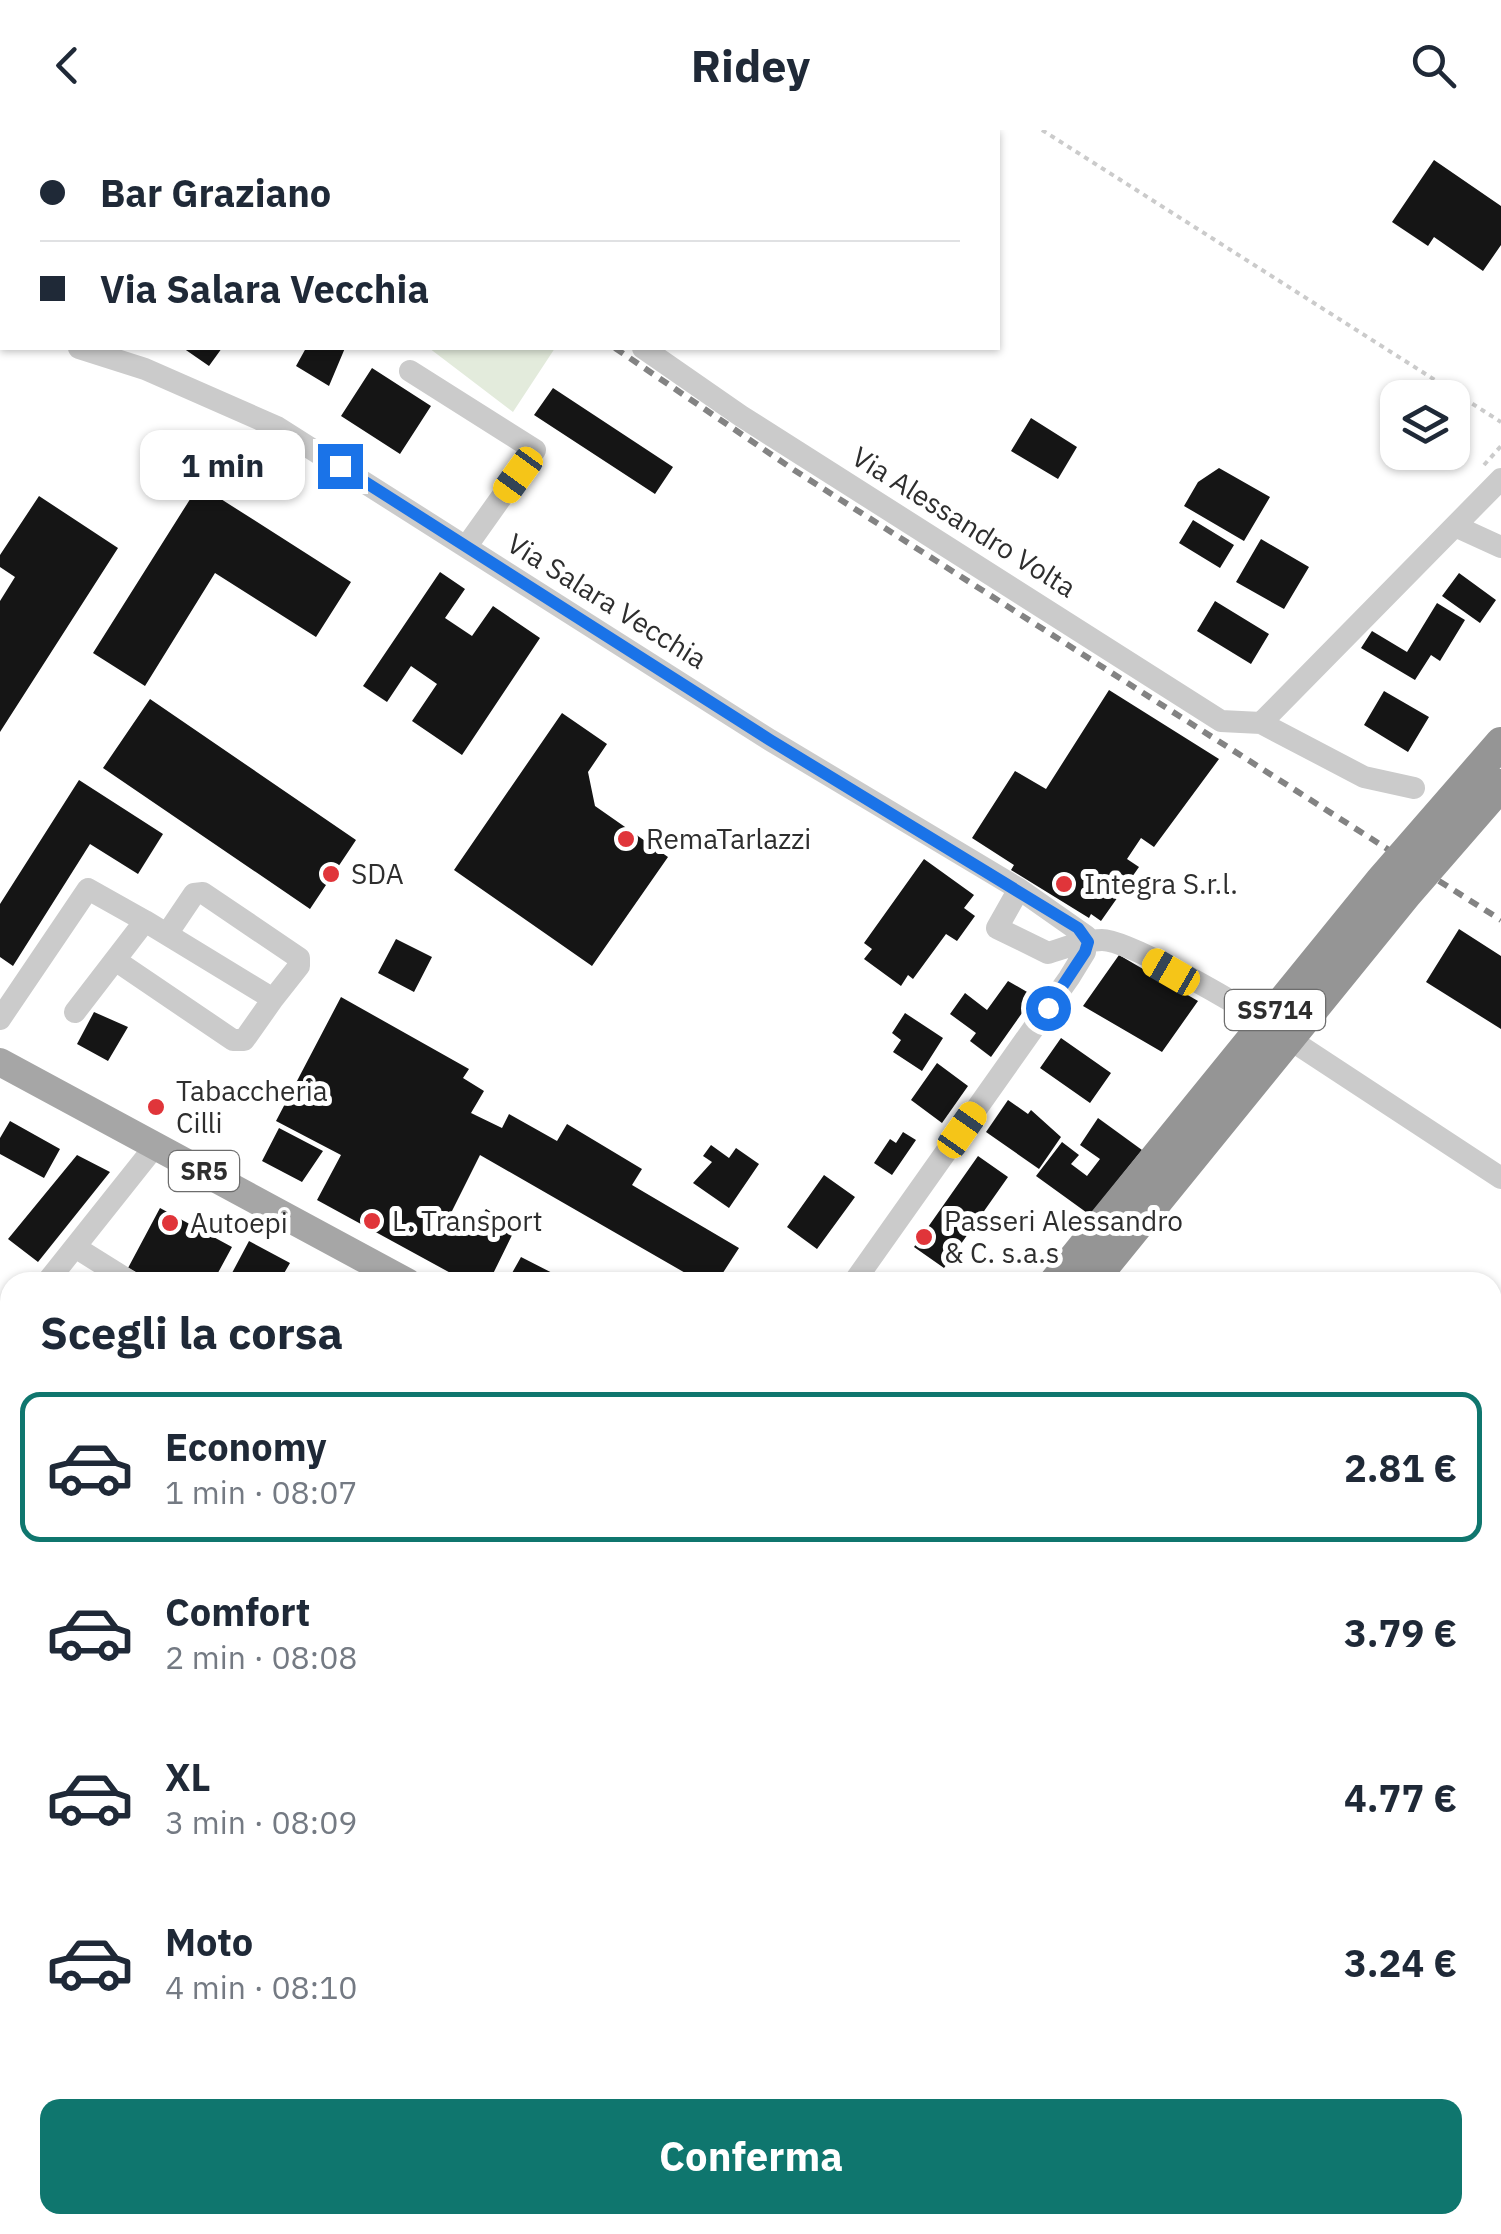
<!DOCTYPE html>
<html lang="it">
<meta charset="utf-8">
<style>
:root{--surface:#fff;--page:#f2f2f3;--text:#1f2937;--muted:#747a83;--line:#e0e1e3;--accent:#0f766e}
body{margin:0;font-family:"IBM Plex Sans",sans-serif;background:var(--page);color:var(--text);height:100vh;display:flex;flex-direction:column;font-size:38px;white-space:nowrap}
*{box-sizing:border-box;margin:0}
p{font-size:32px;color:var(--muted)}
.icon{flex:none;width:55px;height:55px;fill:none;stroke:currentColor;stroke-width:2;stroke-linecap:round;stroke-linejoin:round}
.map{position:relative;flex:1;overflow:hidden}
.drawer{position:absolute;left:0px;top:1142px;width:1502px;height:962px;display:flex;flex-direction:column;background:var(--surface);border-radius:30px 30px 0 0;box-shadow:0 2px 8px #0004}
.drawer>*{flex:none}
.banner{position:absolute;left:0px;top:0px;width:1000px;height:220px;box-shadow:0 2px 8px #0004;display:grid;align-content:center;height:220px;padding:0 40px;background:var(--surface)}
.tools{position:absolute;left:1380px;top:250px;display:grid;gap:20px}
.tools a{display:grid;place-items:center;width:90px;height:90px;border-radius:20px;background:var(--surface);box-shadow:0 2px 8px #0004;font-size:50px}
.end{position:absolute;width:45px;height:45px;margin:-22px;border:12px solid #1a73e8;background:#fff;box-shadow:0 0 0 5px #fff}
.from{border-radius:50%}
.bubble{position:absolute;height:70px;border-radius:20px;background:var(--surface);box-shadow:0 2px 8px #0004;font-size:32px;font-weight:700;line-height:70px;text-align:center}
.car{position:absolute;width:30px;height:60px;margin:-30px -15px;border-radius:12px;box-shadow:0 0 8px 2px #0007;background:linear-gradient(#f5c518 24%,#345 0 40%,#f5c518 0 76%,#345 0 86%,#f5c518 0)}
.banner b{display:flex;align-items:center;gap:35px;height:95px;font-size:38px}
.banner b+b{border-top:2px solid var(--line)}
.banner i{width:25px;height:25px;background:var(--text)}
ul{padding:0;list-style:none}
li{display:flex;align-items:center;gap:30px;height:150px;margin:0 20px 15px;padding:0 20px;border:5px solid transparent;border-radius:20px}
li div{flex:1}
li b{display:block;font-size:38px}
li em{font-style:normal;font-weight:700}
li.active{border-color:var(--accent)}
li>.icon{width:90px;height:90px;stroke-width:1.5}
h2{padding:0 40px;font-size:45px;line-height:120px}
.action{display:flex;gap:20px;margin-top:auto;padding:20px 40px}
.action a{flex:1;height:115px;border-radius:20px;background:var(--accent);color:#fff;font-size:40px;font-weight:700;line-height:115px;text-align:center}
header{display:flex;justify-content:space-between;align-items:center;height:130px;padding:0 40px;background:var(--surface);font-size:45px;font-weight:700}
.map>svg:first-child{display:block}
.green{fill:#e3ebdc}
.building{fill:#151515}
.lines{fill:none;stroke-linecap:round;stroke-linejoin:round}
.path{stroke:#cbcbcb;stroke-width:4;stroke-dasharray:5 5;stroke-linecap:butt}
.minor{stroke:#cbcbcb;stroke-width:22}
.major{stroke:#a6a6a6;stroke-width:28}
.highway{stroke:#959595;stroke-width:32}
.rail{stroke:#838383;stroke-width:6;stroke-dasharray:10 8;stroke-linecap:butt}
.highway-bridge{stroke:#959595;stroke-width:32}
.route{stroke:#1a73e8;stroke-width:12}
.poi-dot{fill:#e0353a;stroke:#fff;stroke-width:4}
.labels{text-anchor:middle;stroke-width:10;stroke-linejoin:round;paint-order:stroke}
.shield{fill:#fff;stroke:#6d6d6d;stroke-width:2.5}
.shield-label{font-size:25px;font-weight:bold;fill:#2e2e2e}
.street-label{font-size:28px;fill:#2e2e2e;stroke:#fff}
.poi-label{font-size:28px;fill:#2e2e2e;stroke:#fff;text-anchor:start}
</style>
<header><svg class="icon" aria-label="back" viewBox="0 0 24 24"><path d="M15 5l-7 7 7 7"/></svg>Ridey<svg class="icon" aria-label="search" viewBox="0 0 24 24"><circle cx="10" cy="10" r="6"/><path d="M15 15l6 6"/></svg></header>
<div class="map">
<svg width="1501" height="2104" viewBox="0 0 1501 2104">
<rect width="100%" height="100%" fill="#fff"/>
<!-- green -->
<path class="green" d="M429,218H555L513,282Z
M363,2095H520L490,2104H355Z
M693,2095H871L817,2104H622Z"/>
<!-- building -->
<path class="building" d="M1434,30L1501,76V115L1483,141L1434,107L1428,116L1392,92Z
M183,218H222L209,236Z
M306,218H345L329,256L296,236Z
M372,238L431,276L400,324L341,286Z
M553,258L673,337L655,364L534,285Z
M1031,288L1077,317L1058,349L1011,321Z
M1219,338L1270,367L1244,411L1184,376L1198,352Z
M199,355L351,452L316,507L215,443L145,556L93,523Z
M39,366L118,418L0,602V471L15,447L0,437V425Z
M1193,390L1234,415L1220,438L1179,413Z
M1261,409L1309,437L1284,479L1236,452Z
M440,442L465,459L445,488L472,506L493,476L540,508L462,625L412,591L437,554L411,536L387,572L363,556Z
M1459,443L1496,470L1480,493L1442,466Z
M1215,471L1269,504L1251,534L1197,501Z
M1437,473L1465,490L1440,531L1431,525L1415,550L1361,518L1372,501L1407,522Z
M1109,560L1219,629L1154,717L1141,708L1127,729L1139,737L1101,791L1091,784L1089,788L1011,740L1014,735L972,708L1015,641L1046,659Z
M1384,561L1429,587L1408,622L1364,595Z
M150,569L356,710L310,779L103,638Z
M562,583L607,614L588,642L595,676L668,727L592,836L454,740Z
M79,650L163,704L138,744L90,714L13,836L0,827V774Z
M924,729L974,765L964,778L975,786L957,811L946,804L913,849L908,845L901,856L864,829L872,819L864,813Z
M1459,799L1501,826V899L1426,852Z
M396,809L432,827L414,862L378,843Z
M1119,825L1198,871L1162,922L1083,876Z
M1008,851L1034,866L991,927L970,911L976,903L950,884L965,863L987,880Z
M341,867L469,939L463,948L484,961L471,983L502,998L509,984L557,1011L567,994L642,1039L632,1055L739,1118L717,1152H701L480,1025L443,1099L449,1103L454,1093L470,1102L486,1079L516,1097L489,1152H467L317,1070L341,1025L276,991Z
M94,882L128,897L108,931L77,914Z
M905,883L943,908L922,941L893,922L901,910L892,903Z
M1061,908L1111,943L1090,973L1040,938Z
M937,933L968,956L942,993L911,970Z
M1008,970L1028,984L1031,980L1061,1007L1039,1039L986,1002Z
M1098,988L1142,1020L1090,1085L1036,1046L1062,1012L1079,1025L1071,1034L1087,1046L1100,1029L1080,1015Z
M10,991L60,1019L44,1048L0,1024V1008Z
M279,998L323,1021L302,1052L262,1031Z
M903,1002L916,1010L892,1045L874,1033L890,1009L896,1013Z
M711,1015L729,1028L736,1018L759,1034L729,1078L693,1053L712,1032L703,1026Z
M77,1025L110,1042L38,1132L8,1109Z
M978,1026L1008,1047L944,1138L914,1117Z
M824,1045L855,1067L817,1119L787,1097Z
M160,1078L232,1117L213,1152H155L128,1138Z
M249,1111L290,1133L279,1152H250L232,1143Z
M521,1127L570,1152H507Z
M0,1329L10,1335V1379L0,1373Z
M0,1449L10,1456V1510L0,1523Z
M0,1620L10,1626V1667L0,1661Z
M0,1804L10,1809V1838L0,1857Z"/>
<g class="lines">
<!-- path -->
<path class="path" d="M1042,0L1501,292
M1484,335L1501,316"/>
<!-- minor -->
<path class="minor" d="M384,0L386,2
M751,2L753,0
M0,191L2,192
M79,218L145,239L277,297L770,610L1019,759L1086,806L1085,822L1069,848L854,1152
M643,218L741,286L1221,591L1261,593L1364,647L1414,658
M410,241L535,320L466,417
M1455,396L1501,417
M1261,593L1501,349
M1019,759L997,798L1048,823C1065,818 1084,810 1102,810C1127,810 1227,868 1252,884
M167,804L194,764L203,763L299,828V836L273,869
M115,830L233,910H244L273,869L145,791
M0,889L88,759L145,791L75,882
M1300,916L1501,1048
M75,1117L131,1152
M47,1152L156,1015
M0,1211L10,1198
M1492,1787L1501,1791
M1500,1846H1501
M1492,1906L1501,1911
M57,2095L59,2104"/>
<!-- major -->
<path class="major" d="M0,932L407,1152
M1492,1722L1501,1728"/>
<!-- highway -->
<path class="highway" d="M98,2095L101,2104
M183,2095L216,2099L255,2095
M302,2104L309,2095
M337,2104L344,2095
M526,2104L562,2095"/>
<!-- rail -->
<path class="rail" d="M368,0L370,2
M615,218L794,340L1389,720
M1439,751L1501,790"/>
<!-- highway-bridge -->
<path class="highway-bridge" d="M1055,1152L1380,752L1501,613
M1091,1152L1407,763L1501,655"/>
</g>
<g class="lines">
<!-- route -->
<path class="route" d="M340,336L770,610L1078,798L1088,812L1085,822L1048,878"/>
</g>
<!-- markers -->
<g class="poi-dot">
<circle cx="626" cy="709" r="10"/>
<circle cx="331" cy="744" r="10"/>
<circle cx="1064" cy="754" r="10"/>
<circle cx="156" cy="977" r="10"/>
<circle cx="372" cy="1091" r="10"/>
<circle cx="170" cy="1093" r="10"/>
<circle cx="924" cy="1107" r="10"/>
</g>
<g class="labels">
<!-- shield labels -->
<g class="shield">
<rect x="1225" y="860" width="100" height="40" rx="8"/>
<rect x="169" y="1021" width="70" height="40" rx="8"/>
</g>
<g class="shield-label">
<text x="1275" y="889">SS714</text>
<text x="204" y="1050">SR5</text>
</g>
<!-- street labels -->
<g class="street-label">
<text transform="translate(964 392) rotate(32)" y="10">Via Alessandro Volta</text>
<text transform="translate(607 471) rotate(32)" y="10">Via Salara Vecchia</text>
</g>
<!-- poi labels -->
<g class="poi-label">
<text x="646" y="719">RemaTarlazzi</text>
<text x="351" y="754">SDA</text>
<text x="1084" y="764">Integra S.r.l.</text>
<text x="176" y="971">Tabaccheria<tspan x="176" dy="32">Cilli</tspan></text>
<text x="392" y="1101">L. Transport</text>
<text x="944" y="1101">Passeri Alessandro<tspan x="944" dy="32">&amp; C. s.a.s</tspan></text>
<text x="190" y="1103">Autoepi</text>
</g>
</g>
</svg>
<div class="tools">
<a><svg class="icon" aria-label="layers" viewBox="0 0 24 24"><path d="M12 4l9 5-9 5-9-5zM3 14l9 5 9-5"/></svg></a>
</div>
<i class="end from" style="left:1048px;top:878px"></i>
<i class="end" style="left:340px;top:336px"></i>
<div class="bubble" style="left:140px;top:300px;width:165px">1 min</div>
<i class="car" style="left:518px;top:345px;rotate:216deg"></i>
<i class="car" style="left:1171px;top:842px;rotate:300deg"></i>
<i class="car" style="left:962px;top:1000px;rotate:35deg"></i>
<div class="banner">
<b><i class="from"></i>Bar Graziano</b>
<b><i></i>Via Salara Vecchia</b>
</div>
<section class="drawer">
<h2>Scegli la corsa</h2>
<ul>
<li class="active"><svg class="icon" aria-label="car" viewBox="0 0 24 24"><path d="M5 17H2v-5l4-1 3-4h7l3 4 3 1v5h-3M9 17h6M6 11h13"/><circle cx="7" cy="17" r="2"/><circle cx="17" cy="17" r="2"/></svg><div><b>Economy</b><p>1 min · 08:07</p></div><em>2.81 €</em></li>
<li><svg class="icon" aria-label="car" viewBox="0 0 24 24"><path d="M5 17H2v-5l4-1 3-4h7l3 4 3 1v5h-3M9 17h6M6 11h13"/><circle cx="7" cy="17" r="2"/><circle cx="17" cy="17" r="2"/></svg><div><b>Comfort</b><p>2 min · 08:08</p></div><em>3.79 €</em></li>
<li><svg class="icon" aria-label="car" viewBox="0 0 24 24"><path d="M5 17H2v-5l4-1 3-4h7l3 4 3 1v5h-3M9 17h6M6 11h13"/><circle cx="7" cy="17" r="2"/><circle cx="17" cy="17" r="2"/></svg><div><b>XL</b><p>3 min · 08:09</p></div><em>4.77 €</em></li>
<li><svg class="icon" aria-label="car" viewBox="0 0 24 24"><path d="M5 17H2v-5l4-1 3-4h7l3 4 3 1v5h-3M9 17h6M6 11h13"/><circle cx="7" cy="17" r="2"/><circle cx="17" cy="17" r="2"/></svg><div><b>Moto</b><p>4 min · 08:10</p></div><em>3.24 €</em></li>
</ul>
<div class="action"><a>Conferma</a></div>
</section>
</div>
